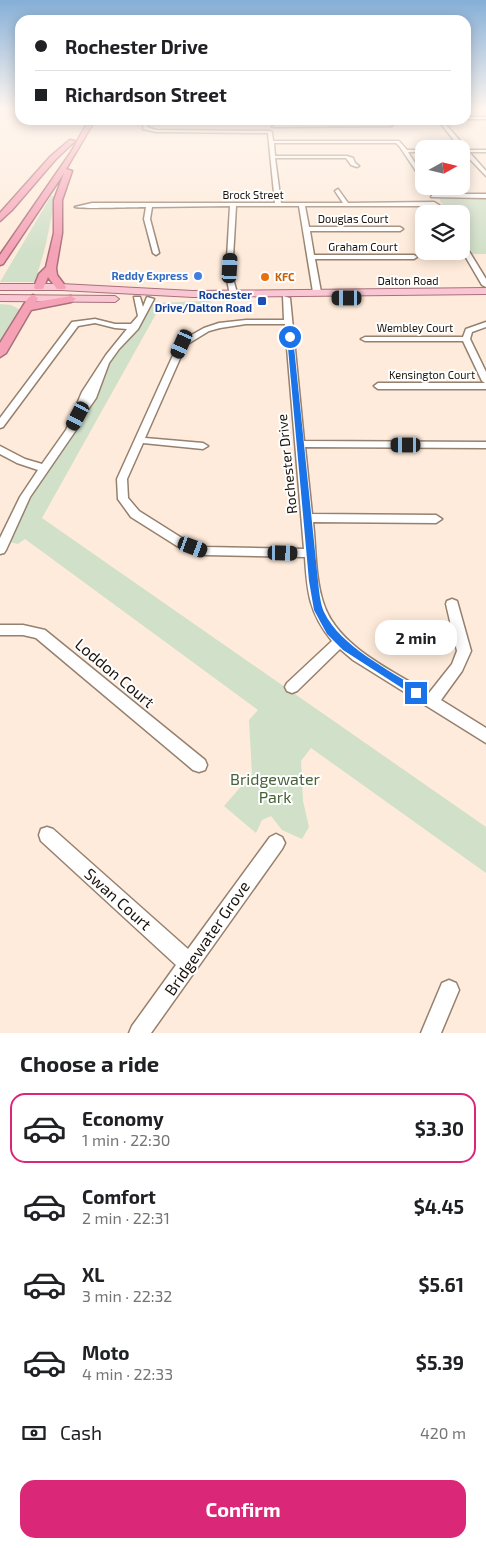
<!DOCTYPE html>
<meta charset="utf-8">
<style>
:root{--surface:#fff;--page:#f2f2f2;--text:#202124;--muted:#757577;--line:#e0e0e0;--accent:#db2777}
body{margin:0;font-family:"Exo 2",sans-serif;background:var(--page);color:var(--text);height:100vh;display:flex;flex-direction:column;font-size:19px;white-space:nowrap}
*{box-sizing:border-box;margin:0}
p{font-size:16px;color:var(--muted)}
.icon{flex:none;width:28px;height:28px;fill:none;stroke:currentColor;stroke-width:2;stroke-linecap:round;stroke-linejoin:round}
.map{position:relative;height:1033px;overflow:hidden}
.drawer{display:flex;flex-direction:column;background:var(--surface);flex:1}
.drawer>*{flex:none}
.banner{position:absolute;left:15px;top:15px;width:456px;height:110px;border-radius:15px;box-shadow:0 2px 12px #0003;display:grid;align-content:center;height:110px;padding:0 20px;background:var(--surface)}
.needle{width:32px;rotate:82deg}
.fabs{position:absolute;left:415px;top:140px;display:grid;gap:10px}
.fabs a{display:grid;place-items:center;width:55px;height:55px;border-radius:10px;background:var(--surface);box-shadow:0 2px 12px #0003;font-size:25px}
.end{position:absolute;width:22px;height:22px;margin:-11px;border:6px solid #1a73e8;background:#fff;box-shadow:0 0 0 2px #fff}
.from{border-radius:50%}
.bubble{position:absolute;height:35px;border-radius:15px;background:var(--surface);box-shadow:0 2px 12px #0003;font-size:16px;font-weight:700;line-height:35px;text-align:center}
.car{position:absolute;width:15px;height:30px;margin:-15px -8px;border-radius:6px;box-shadow:0 0 4px 1px #0007;background:linear-gradient(#222 24%,#8ab4d8 0 40%,#222 0 76%,#8ab4d8 0 86%,#222 0)}
.banner b{display:flex;align-items:center;gap:18px;height:48px;font-size:19px}
.banner b+b{border-top:1px solid var(--line)}
.banner i{width:12px;height:12px;background:var(--text)}
ul{padding:0;list-style:none}
li{display:flex;align-items:center;gap:15px;height:70px;margin:0 10px 8px;padding:0 10px;border:2px solid transparent;border-radius:15px}
li div{flex:1}
li b{display:block;font-size:19px}
li em{font-style:normal;font-weight:700}
li.selected{border-color:var(--accent)}
li>.icon{width:45px;height:45px;stroke-width:1.5}
h2{padding:0 20px;font-size:22px;line-height:60px}
.pay{display:flex;align-items:center;gap:12px;height:55px;padding:0 20px;font-size:19px}
.pay p{margin-inline-start:auto}
.action{display:flex;gap:10px;margin-top:auto;padding:10px 20px}
.action a{flex:1;height:58px;border-radius:15px;background:var(--accent);color:#fff;font-size:20px;font-weight:700;line-height:58px;text-align:center}
.map>svg:first-child{display:block}
.green{fill:#d1e0c9}
.lines{fill:none;stroke-linecap:round;stroke-linejoin:round}
.minor-casing{stroke:#96806e;stroke-width:3}
.major-casing{stroke:#a9707b;stroke-width:2}
.highway-casing{stroke:#a9707b;stroke-width:3}
.minor{fill:#fff;fill-rule:evenodd}
.major{fill:#f9c7d3;fill-rule:evenodd}
.highway{fill:#f5a1b6;fill-rule:evenodd}
.route{fill:#1a73e8}
.shop-dot{fill:#3f7fe0;stroke:#fff;stroke-width:2}
.food-dot{fill:#e8710a;stroke:#fff;stroke-width:2}
.transit-dot{fill:#1a4fb4;stroke:#fff;stroke-width:2}
.labels{text-anchor:middle;stroke-width:4;stroke-linejoin:round;paint-order:stroke}
.far-street-label{font-size:11px;fill:#1c140d;stroke:#fff}
.far-shop-label{font-size:11px;font-weight:bold;fill:#366cbe;stroke:#fff;text-anchor:end}
.far-food-label{font-size:11px;font-weight:bold;fill:#c56008;stroke:#fff;text-anchor:start}
.far-transit-label{font-size:11px;font-weight:bold;fill:#164399;stroke:#fff;text-anchor:end}
.street-label{font-size:14px;fill:#1c140d;stroke:#fff}
.near-street-label{font-size:16px;fill:#1c140d;stroke:#fff}
.near-park-label{font-size:16px;fill:#476138;stroke:#fff}
</style>
<div class="map">
<svg width="486" height="1033" viewBox="0 0 486 1033">
<rect width="100%" height="100%" fill="#feebdb"/>
<!-- green -->
<path class="green" d="M51,196H56L45,248L35,282H0Z
M438,197L486,198V254H472L461,236V214H448Z
M205,301L213,302L156,314L42,518L486,827V873L311,748L301,761L303,801L309,827L302,839L282,830L271,816L262,820L256,833L224,806L252,774L249,720L258,710L25,539L18,544L9,542L33,492L95,399L100,390V381L115,353L140,326L150,306L158,303Z
M0,304L11,305L21,310L0,345Z"/>
<g class="lines">
<defs>
<path id="minor" d="M466,117H486V119H466Z
M144,120H148L147,127L156,130L270,131L272,132L273,141H399L407,150H424V152H408L424,177V183L400,147L396,143H274L275,156H347L353,158L355,163L359,166L357,167L351,165L346,158H275L281,203H343L335,191L338,189L348,203L434,202L439,205L447,214H441L434,206H305L309,227H400L403,229L400,231H310L314,255H414L417,257L414,259H315L321,292L317,294L313,292L299,206H236L232,275L237,293L230,295L226,275L230,206L152,207L150,219L159,253L156,255L153,253L144,219L146,207C136,207 79,209 75,207L92,203H275L268,133L156,132L143,129Z
M438,120H442L468,150H486V152H469L486,171V176L464,153Z
M274,125H390L392,126L272,127Z
M433,194H486V198L431,197Z
M461,241L464,243L486,279V287L482,285L461,249Z
M283,296L290,298L304,441L486,442V448L305,447L312,514L436,515L442,519L436,523L313,522C316,548 315,577 323,602C336,646 393,671 429,693L452,664L457,651L446,604L447,601L452,599L457,601L471,651L462,671L441,700L486,728V743L353,660L340,649L297,691L292,693L287,691L285,687L287,683L332,641C309,613 307,591 305,557L205,555L177,546L131,517L118,499L117,479L179,342L204,328L219,323L246,320H284ZM246,324H285L304,549L206,547L185,540L139,511L128,498L127,479L143,443L203,449L208,446L203,443L145,438L186,345L209,331L220,328Z
M134,297H140L143,307L147,297L154,299L138,329L119,349L109,363L96,398L87,411L83,412L76,430L30,497L6,550L4,553L0,554V538L20,497L38,470L17,463L0,454V446L25,459L42,464L66,430L82,392L106,355L127,329L115,328L95,323L78,326L3,427L0,428V418L72,322L95,319L115,324H131L138,316Z
M486,322V327L472,332L470,339L486,372V389H378L374,386L378,383H485L482,381L463,341H365L361,339L365,337H463L466,329Z
M0,625H23L45,630L205,760L207,765L205,770L199,772L193,770L36,638L23,635H0Z
M47,827L53,829L188,949L270,837L276,834L282,837L285,843L282,849L151,1033H129L132,1026L176,965L41,841L39,835L41,829Z
M449,980L456,983L459,990L441,1033H421L442,983Z"/>
<path id="major" d="M0,284H61L193,291L486,288V294L193,297L61,290H0Z
M0,295L115,296L119,299L115,302L0,301Z"/>
<path id="highway" d="M89,120H95L66,169L72,171L62,200V233L56,268L57,275L66,287L65,289H57L48,277L43,289H35L34,287L39,274L46,267L54,233V200L64,173L3,264L0,265V255L71,152Z
M70,140L75,141L55,160L12,210L0,221V213L50,157Z
M33,295L38,298L36,302L71,296L76,299L71,302L31,310L6,353L0,357V343L28,298Z"/>
</defs>
<!-- minor casing -->
<use href="#minor" class="minor-casing"/>
<!-- major casing -->
<use href="#major" class="major-casing"/>
<!-- highway casing -->
<use href="#highway" class="highway-casing"/>
<!-- minor -->
<use href="#minor" class="minor"/>
<!-- major -->
<use href="#major" class="major"/>
<!-- highway -->
<use href="#highway" class="highway"/>
</g>
<!-- sky -->
<linearGradient id="sky" x2="0" y2="1"><stop stop-color="#85afd7"/><stop offset="0.43" stop-color="#fff6ef"/><stop offset="1" stop-color="#fff6ef" stop-opacity="0"/></linearGradient>
<rect width="486" height="253" fill="url(#sky)"/>
<!-- route -->
<path class="route" d="M290,336L293,337L318,581C319,590 320,603 324,612C341,647 388,669 420,690L422,693L416,697L343,650L327,634L314,610L309,581L287,337Z"/>
<!-- markers -->
<circle class="shop-dot" cx="198" cy="276" r="5"/>
<circle class="food-dot" cx="265" cy="277" r="5"/>
<rect class="transit-dot" x="257" y="296" width="10" height="10" rx="2.5"/>
<g class="labels">
<!-- far-street labels -->
<g class="far-street-label">
<text x="253" y="199">Brock Street</text>
<text x="353" y="223">Douglas Court</text>
<text x="363" y="251">Graham Court</text>
<text x="408" y="285">Dalton Road</text>
<text x="415" y="332">Wembley Court</text>
<text x="432" y="379">Kensington Court</text>
</g>
<!-- far-shop labels -->
<g class="far-shop-label">
<text x="188" y="280">Reddy Express</text>
</g>
<!-- far-food labels -->
<g class="far-food-label">
<text x="275" y="281">KFC</text>
</g>
<!-- far-transit labels -->
<g class="far-transit-label">
<text x="252" y="299">Rochester<tspan x="252" dy="13">Drive/Dalton Road</tspan></text>
</g>
<!-- street labels -->
<g class="street-label">
<text transform="translate(287 464) rotate(-96)" y="5">Rochester Drive</text>
</g>
<!-- near-street labels -->
<g class="near-street-label">
<text transform="translate(115 673) rotate(40)" y="6">Loddon Court</text>
<text transform="translate(118 899) rotate(42)" y="6">Swan Court</text>
<text transform="translate(207 938) rotate(-55)" y="6">Bridgewater Grove</text>
</g>
<!-- near-park labels -->
<g class="near-park-label">
<text x="275" y="785">Bridgewater<tspan x="275" dy="18">Park</tspan></text>
</g>
</g>
</svg>
<div class="fabs">
<a><svg class="needle" viewBox="-14 -14 28 28"><path d="M0-13l5 13h-10z" fill="#e53935"/><path d="M0 13l5-13h-10z" fill="#757577"/></svg></a>
<a><svg class="icon" aria-label="layers" viewBox="0 0 24 24"><path d="M12 4l9 5-9 5-9-5zM3 14l9 5 9-5"/></svg></a>
</div>
<i class="end from" style="left:290px;top:337px"></i>
<i class="end" style="left:416px;top:693px"></i>
<div class="bubble" style="left:375px;top:620px;width:82px">2 min</div>
<i class="car" style="left:230px;top:268px;rotate:3deg"></i>
<i class="car" style="left:347px;top:298px;rotate:270deg"></i>
<i class="car" style="left:182px;top:344px;rotate:204deg"></i>
<i class="car" style="left:78px;top:416px;rotate:208deg"></i>
<i class="car" style="left:406px;top:445px;rotate:270deg"></i>
<i class="car" style="left:193px;top:547px;rotate:110deg"></i>
<i class="car" style="left:283px;top:553px;rotate:91deg"></i>
<div class="banner">
<b><i class="from"></i>Rochester Drive</b>
<b><i></i>Richardson Street</b>
</div>
</div>
<section class="drawer">
<h2>Choose a ride</h2>
<ul>
<li class="selected"><svg class="icon" aria-label="car" viewBox="0 0 24 24"><path d="M5 17H2v-5l4-1 3-4h7l3 4 3 1v5h-3M9 17h6M6 11h13"/><circle cx="7" cy="17" r="2"/><circle cx="17" cy="17" r="2"/></svg><div><b>Economy</b><p>1 min · 22:30</p></div><em>$3.30</em></li>
<li><svg class="icon" aria-label="car" viewBox="0 0 24 24"><path d="M5 17H2v-5l4-1 3-4h7l3 4 3 1v5h-3M9 17h6M6 11h13"/><circle cx="7" cy="17" r="2"/><circle cx="17" cy="17" r="2"/></svg><div><b>Comfort</b><p>2 min · 22:31</p></div><em>$4.45</em></li>
<li><svg class="icon" aria-label="car" viewBox="0 0 24 24"><path d="M5 17H2v-5l4-1 3-4h7l3 4 3 1v5h-3M9 17h6M6 11h13"/><circle cx="7" cy="17" r="2"/><circle cx="17" cy="17" r="2"/></svg><div><b>XL</b><p>3 min · 22:32</p></div><em>$5.61</em></li>
<li><svg class="icon" aria-label="car" viewBox="0 0 24 24"><path d="M5 17H2v-5l4-1 3-4h7l3 4 3 1v5h-3M9 17h6M6 11h13"/><circle cx="7" cy="17" r="2"/><circle cx="17" cy="17" r="2"/></svg><div><b>Moto</b><p>4 min · 22:33</p></div><em>$5.39</em></li>
</ul>
<div class="pay"><svg class="icon" aria-label="cash" viewBox="0 0 24 24"><path d="M3 7h18v10H3z"/><circle cx="12" cy="12" r="2"/></svg>Cash<p>420 m</p></div>
<div class="action"><a>Confirm</a></div>
</section>
